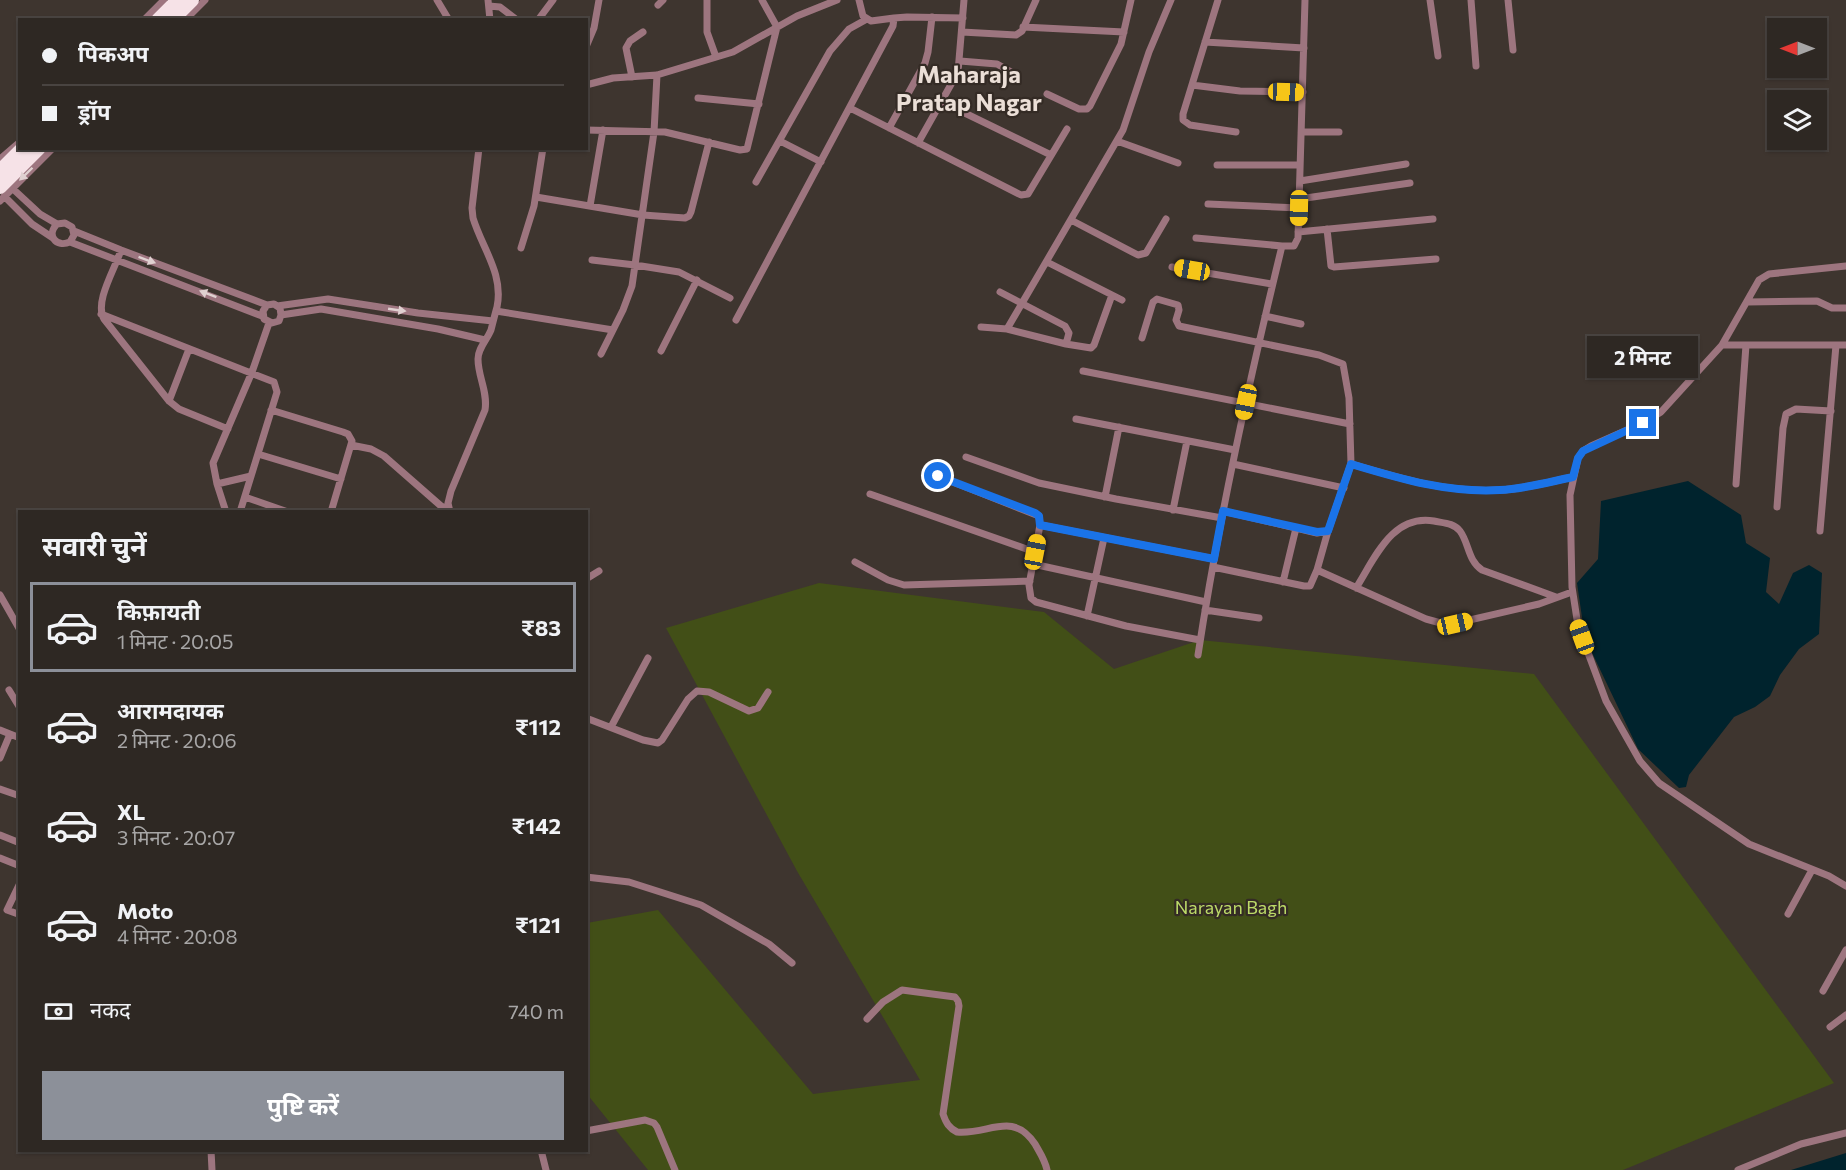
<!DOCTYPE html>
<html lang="hi">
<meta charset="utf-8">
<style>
:root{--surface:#2e2823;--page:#3a3430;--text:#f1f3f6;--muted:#a7a6a6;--line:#494441;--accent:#8c9099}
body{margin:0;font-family:Commissioner,"Noto Sans Devanagari",sans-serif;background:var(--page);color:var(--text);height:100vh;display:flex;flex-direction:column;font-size:22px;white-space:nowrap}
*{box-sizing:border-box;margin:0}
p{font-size:20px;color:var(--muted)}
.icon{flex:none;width:33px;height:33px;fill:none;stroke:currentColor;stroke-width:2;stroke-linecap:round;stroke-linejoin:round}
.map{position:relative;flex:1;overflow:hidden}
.details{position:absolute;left:18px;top:510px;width:570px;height:642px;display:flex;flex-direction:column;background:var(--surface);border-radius:0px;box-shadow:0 2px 4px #0004,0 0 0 2px var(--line)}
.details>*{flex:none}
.banner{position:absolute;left:18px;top:18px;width:570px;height:132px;border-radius:0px;box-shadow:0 2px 4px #0004,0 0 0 2px var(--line);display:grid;align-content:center;height:132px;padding:0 24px;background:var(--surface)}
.needle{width:39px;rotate:270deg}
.controls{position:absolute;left:1767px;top:18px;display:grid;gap:12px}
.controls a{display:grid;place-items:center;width:60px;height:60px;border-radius:0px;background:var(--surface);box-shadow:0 2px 4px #0004,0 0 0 2px var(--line);font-size:30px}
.end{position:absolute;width:27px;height:27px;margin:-14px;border:8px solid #1a73e8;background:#fff;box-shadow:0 0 0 3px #fff}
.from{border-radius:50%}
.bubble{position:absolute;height:42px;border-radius:0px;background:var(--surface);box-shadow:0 2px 4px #0004,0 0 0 2px var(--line);font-size:20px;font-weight:700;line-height:42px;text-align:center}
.car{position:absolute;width:18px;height:36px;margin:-18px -9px;border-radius:8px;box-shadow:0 0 4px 2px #0007;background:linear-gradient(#f5c518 24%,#345 0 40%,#f5c518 0 76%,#345 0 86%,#f5c518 0)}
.banner b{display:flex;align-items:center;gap:21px;height:57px;font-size:22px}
.banner b+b{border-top:2px solid var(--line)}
.banner i{width:15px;height:15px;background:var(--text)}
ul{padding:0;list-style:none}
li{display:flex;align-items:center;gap:18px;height:90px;margin:0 12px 9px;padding:0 12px;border:3px solid transparent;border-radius:0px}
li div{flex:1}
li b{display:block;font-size:22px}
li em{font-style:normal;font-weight:700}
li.current{border-color:var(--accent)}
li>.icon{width:54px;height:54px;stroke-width:1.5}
h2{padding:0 24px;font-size:27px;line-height:72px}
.pay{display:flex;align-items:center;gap:15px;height:66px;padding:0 24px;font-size:22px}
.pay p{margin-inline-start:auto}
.button{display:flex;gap:12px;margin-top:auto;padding:12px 24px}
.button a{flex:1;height:69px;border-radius:0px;background:var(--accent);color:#fff;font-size:24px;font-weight:700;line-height:69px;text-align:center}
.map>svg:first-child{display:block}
.green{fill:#424f17}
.water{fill:#00232d}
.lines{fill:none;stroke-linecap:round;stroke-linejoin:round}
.street{stroke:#9d757f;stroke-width:7}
.highway{stroke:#f6e2e7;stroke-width:14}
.oneway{fill:#e0d1d1}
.route{stroke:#1a73e8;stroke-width:8}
.labels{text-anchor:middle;stroke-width:4.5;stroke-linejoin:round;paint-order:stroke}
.park-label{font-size:18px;fill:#bcda68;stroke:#342b25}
.district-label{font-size:24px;font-weight:bold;fill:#ebdfd7;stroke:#342b25}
</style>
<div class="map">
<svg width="1846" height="1170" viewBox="0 0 1846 1170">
<rect width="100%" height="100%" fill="#3e352f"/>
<!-- green -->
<path class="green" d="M819,583L1044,612L1114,669L1200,640L1534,674L1834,1083L1623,1170H648L587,1094V923L658,910L813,1094L920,1080L797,871L666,628Z"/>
<!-- water -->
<path class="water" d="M1688,481L1741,515L1746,543L1770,558L1766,592L1779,604L1793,573L1809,565L1822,573L1819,634L1799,649L1780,675L1770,696L1755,707L1734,717L1689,775L1686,787L1679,788L1638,749L1585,638L1577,583L1598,559L1601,501Z
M1846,1153V1170H1791Z"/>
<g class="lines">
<!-- street -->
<path class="street" d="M437,0L449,20
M488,0L490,20
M707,0V32L716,57
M1218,0L1183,114V120L1190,125L1236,132
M1430,0L1438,56
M1471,0L1476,66
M1508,0L1513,50
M658,5L663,0
M489,6L500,7L517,20
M894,18L907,17L963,18
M144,20L164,0
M185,20L205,0
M538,20L553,0
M1023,27L1124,32
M962,32L1016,35L1022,31L1036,0
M1205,42L1304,48
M586,47L594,28L599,0
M960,61L997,64L1011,72
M632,77L626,48L630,41L643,32
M586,85L613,78L657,75L733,52L797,16L837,0
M1192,85L1240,91L1303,92
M1047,94L1079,109H1087L1090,106L1121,44L1131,0
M698,98L759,104
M942,102L1051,155
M850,108L1021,195L1028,194L1067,129
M889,128L925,63L928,52L932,17
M586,130L665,132L740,150L747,149L777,27L762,0
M1301,132H1339
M780,141L821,162
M1117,141L1178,163
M918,143L958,72L964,0
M0,159L20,142
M1217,165H1300
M1300,181L1406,164
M756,182L830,51L849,29L867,19
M12,188L40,214L57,224
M4,196L32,224L53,238
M536,197L643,215L685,218L689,216L691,212L709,142
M1299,199L1410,183
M0,201L53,148
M1208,204L1299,208
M590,206L603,130
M1071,220L1138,255L1146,253L1166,219
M1327,229L1331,266L1334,267L1436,259
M74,231L121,250L267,305
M1298,232L1433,219
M1196,238L1282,246
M70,242L74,235L72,227L65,223L57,224C46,235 56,248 70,242L262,316
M521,248L534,206L543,148
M121,250C115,269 94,302 104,319L169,401L179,409L228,429
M592,260L635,265L679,272L730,298
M1047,262L1122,300
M1172,267L1272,284
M1000,292L1065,326L1069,333L1066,344
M1747,302L1817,301L1832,308H1846
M277,306L328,299L418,313L493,321
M496,311L613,330
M101,314L274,382L277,392L240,512
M281,315L280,308L274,304L267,305L263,311L264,319L272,323L279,321L281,315L321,309L438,329L485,340
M1265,316L1301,324
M736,320L893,26L894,18L871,21L863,16L859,0
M981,327L1007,329L1066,344L1091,348L1094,345L1112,295
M1007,329L1123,130L1149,52L1171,0
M1142,338L1153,302L1157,299L1178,305L1179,310L1176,320L1179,326L1319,355L1343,364L1349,398L1351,464L1328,531L1317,533L1223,511
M1722,345L1759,280L1769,274L1846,266
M1846,345H1722L1661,412L1643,423L1591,446L1583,451L1578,458L1570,495L1572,587L1578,626L1606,701L1640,761L1659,783L1749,844L1829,876L1846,886
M661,351L697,280
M601,354L623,310L632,286L654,132L657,75
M1083,371L1350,424
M169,401L189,349
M271,410L343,432L348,434L352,441L331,512
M1076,419L1235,450
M351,445L371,449L384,456L441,506L449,510
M258,454L341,479
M966,457L1039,483L1116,499L1222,518
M1233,464L1344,488
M1351,464C1401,479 1447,493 1500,490C1524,489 1549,482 1573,477
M938,476L1039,516L1040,525L1029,585L1031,598L1036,602L1126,626L1200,640
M217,484L251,476
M1736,484L1746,345
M870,494L1035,552
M245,497L288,512
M1105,497L1119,427
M1777,507L1783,428L1786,414L1796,409L1831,411
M1173,510L1187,441
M226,512L217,484L213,463L252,372L269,323
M450,512L448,503L451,491L485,410C488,392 478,377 478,359C478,348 487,340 491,330C493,322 495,314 497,307C504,274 482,248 473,218L472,208L479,148
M1040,525L1214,559
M1820,531L1836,345
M855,562L888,580L904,585L1030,581
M1033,564L1206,602
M1213,567L1304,586H1310L1317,570L1328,531
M1317,570L1426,619L1448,625L1539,604L1572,592
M586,579L599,571
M1283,582L1296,528
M1356,588C1375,558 1392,514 1434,521C1443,523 1454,523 1460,531C1469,543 1468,561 1482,570L1556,597
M0,595L20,630
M1205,610L1259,618
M1087,616L1104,538
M1198,655C1219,517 1249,381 1282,246H1294L1298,238L1305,0
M9,690L20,708
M586,718L643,740L658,743L662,740L688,699L697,691L709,692L749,711L758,708L768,692
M611,727L648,658
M0,730L20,738
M0,758L10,734
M0,789L20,796
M0,835L20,843
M0,858L20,866
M586,877L629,882L701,905L769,944L792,963
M20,883L7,910L18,914L20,910
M1788,914L1812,870
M1823,991L1846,950
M867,1019L883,1002L902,990L955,997L958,1001L959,1006L943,1114C946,1123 949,1128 957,1132C989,1135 1012,1110 1035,1144C1040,1153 1045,1160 1047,1170
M1830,1027L1846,1015
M586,1131L645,1120L654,1123L657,1127L675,1170
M211,1150L212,1170
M541,1150L546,1170
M1738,1170L1801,1144L1846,1133"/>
<!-- highway -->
<path class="highway" d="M158,20L178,0
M172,20L192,0
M0,171L23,148
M0,187L39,148"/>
</g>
<!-- one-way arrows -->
<defs><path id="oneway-solid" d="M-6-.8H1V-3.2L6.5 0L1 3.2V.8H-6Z" transform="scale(1.5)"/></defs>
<g class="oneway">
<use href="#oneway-solid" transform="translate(26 174) rotate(136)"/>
<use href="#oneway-solid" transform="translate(147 260) rotate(20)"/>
<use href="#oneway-solid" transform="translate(208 294) rotate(-159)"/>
<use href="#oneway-solid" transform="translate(397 310) rotate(8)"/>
</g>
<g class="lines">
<!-- route -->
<path class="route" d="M938,476L1035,513L1039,516L1040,525L1214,559L1223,511L1317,532L1328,531L1351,464C1401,479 1447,493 1500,490C1524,489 1549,482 1573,477L1578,458L1583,451L1643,423"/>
</g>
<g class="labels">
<!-- park labels -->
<g class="park-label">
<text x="1231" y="914">Narayan Bagh</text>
</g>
<!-- district labels -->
<g class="district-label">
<text x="969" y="83">Maharaja<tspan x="969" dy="28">Pratap Nagar</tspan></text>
</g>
</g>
</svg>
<div class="controls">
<a><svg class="needle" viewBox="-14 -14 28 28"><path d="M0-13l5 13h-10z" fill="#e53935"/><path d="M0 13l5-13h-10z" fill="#a7a6a6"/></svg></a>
<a><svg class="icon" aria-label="layers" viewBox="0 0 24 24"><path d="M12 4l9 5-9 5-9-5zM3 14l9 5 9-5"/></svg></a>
</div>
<i class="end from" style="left:938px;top:476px"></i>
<i class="end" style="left:1643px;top:423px"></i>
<div class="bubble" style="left:1587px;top:336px;width:111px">2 मिनट</div>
<i class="car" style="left:1286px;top:92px;rotate:92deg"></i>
<i class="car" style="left:1299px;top:208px;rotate:181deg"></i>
<i class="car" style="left:1192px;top:270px;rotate:280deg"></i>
<i class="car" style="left:1246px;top:402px;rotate:192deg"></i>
<i class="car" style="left:1035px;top:552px;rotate:11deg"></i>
<i class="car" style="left:1455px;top:624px;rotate:77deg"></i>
<i class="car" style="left:1582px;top:637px;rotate:340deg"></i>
<div class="banner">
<b><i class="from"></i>पिकअप</b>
<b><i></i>ड्रॉप</b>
</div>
<section class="details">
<h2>सवारी चुनें</h2>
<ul>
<li class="current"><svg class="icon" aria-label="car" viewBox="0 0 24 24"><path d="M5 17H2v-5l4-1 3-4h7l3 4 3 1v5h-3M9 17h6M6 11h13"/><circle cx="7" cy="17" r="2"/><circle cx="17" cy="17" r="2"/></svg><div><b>किफ़ायती</b><p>1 मिनट · 20:05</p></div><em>₹83</em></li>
<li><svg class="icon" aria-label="car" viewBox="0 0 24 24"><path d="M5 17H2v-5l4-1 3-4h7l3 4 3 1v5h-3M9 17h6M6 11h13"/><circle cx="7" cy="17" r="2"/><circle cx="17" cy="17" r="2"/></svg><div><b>आरामदायक</b><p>2 मिनट · 20:06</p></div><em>₹112</em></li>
<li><svg class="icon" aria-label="car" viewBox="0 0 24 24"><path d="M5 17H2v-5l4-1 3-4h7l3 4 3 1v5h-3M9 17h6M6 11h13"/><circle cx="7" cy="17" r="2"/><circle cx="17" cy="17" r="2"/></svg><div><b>XL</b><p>3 मिनट · 20:07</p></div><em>₹142</em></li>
<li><svg class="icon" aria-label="car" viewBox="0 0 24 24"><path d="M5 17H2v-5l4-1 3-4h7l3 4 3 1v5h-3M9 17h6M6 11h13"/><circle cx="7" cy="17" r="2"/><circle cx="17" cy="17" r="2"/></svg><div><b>Moto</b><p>4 मिनट · 20:08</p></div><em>₹121</em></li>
</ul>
<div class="pay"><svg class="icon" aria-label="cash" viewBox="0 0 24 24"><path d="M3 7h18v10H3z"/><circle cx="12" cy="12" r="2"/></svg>नकद<p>740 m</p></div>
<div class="button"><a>पुष्टि करें</a></div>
</section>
</div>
